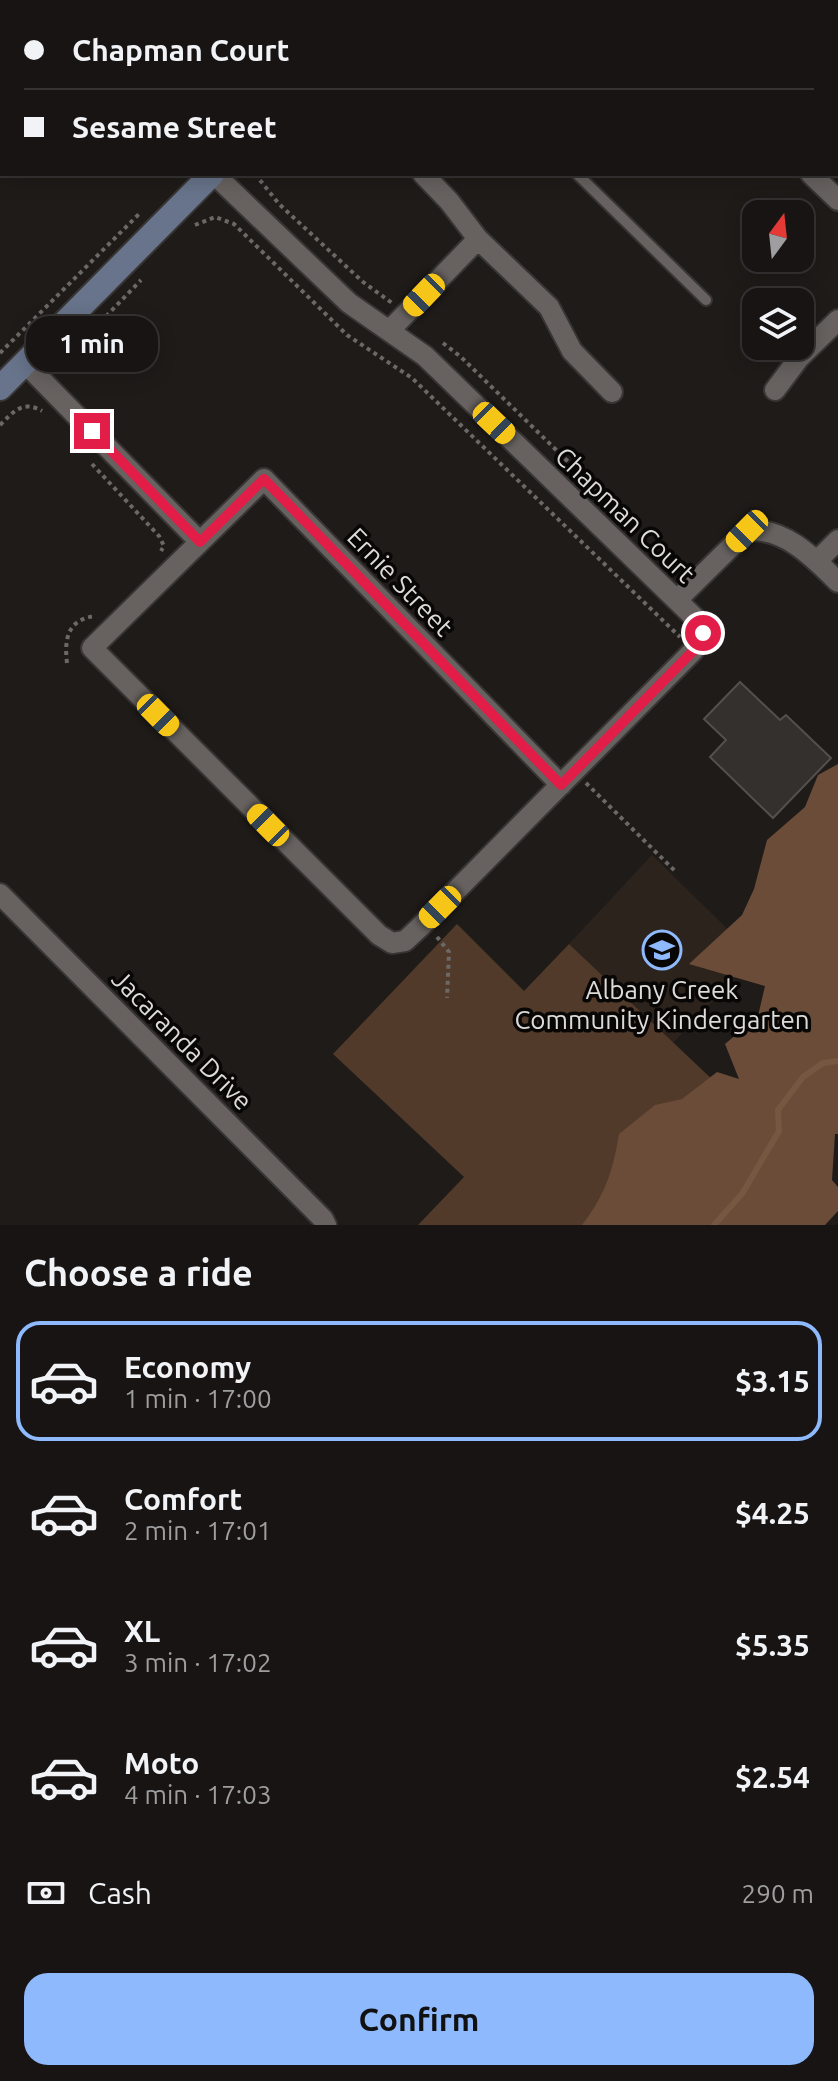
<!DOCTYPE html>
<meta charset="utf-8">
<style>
:root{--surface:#171413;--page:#201d1c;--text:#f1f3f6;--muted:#9e9ea0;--line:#363333;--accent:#8eb9fd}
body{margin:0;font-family:Ubuntu,sans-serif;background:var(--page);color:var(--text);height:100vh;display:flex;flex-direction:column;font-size:30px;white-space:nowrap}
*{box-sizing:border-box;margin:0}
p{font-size:26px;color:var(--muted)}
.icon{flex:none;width:44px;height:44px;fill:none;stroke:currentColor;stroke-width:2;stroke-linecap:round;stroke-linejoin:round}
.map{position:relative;height:1225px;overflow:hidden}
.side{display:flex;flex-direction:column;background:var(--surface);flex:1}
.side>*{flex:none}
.guide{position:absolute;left:0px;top:0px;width:838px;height:176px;box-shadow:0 4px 20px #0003,0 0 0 2px var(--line);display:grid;align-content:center;height:176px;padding:0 24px;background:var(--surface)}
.needle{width:52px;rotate:15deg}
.tools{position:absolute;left:742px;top:200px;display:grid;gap:16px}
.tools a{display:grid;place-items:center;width:72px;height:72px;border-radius:16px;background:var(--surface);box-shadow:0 4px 20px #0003,0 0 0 2px var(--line);font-size:40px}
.end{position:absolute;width:36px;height:36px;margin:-18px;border:10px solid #e11d48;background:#fff;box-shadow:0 0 0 4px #fff}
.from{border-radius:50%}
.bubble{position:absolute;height:56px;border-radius:24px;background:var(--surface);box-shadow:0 4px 20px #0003,0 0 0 2px var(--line);font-size:26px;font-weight:600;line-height:56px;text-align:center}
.car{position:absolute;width:24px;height:48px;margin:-24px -12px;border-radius:10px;box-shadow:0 0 6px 2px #0007;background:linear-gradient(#f5c518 24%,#345 0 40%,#f5c518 0 76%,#345 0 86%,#f5c518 0)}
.guide b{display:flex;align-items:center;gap:28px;height:76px;font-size:30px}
.guide b+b{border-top:2px solid var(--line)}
.guide i{width:20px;height:20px;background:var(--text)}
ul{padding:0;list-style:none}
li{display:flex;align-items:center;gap:24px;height:120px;margin:0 16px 12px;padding:0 8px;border:4px solid transparent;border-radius:24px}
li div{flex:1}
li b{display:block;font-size:30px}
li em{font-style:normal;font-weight:600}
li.active{border-color:var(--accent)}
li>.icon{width:72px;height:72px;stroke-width:1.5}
h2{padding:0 24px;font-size:36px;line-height:96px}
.pay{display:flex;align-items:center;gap:20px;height:88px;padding:0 24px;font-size:30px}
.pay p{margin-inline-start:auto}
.button{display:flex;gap:16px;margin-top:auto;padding:16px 24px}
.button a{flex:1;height:92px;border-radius:24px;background:var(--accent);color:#111;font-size:32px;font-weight:600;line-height:92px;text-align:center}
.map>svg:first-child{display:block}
.built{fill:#2c231d}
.green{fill:#513a2a}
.forest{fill:#6a4c38}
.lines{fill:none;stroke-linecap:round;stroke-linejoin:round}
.stream{stroke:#765742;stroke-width:6}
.building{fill:#33302d;stroke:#54504d;stroke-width:2}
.lane-casing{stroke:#383534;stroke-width:14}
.street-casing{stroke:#383534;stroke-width:24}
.secondary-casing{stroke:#383534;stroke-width:28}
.path{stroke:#6b6866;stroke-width:4;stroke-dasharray:4 4;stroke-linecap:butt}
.lane{stroke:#676260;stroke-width:10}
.street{stroke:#676260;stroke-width:20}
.secondary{stroke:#68748b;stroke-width:24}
.route{stroke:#e11d48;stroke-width:10}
.labels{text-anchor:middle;stroke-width:7;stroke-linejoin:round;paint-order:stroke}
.street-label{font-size:26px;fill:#dddbd9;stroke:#080706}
.poi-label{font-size:26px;fill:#dddbd9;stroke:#080706}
</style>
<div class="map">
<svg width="838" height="1225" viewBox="0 0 838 1225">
<rect width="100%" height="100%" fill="#1f1b19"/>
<!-- built -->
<path class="built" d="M652,855L755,956L673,1043L569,944Z"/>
<!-- green -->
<path class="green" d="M457,924L524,991L569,944L733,1099L613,1225H418L464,1177L333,1054Z"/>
<!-- forest -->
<path class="forest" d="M838,764V1134H835L832,1180L838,1187V1211L825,1225H582C605,1195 613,1171 619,1134L655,1105L682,1099L717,1072L739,1079L725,1044L758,1016L765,986L689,964L742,915L754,889L767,840L805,807L818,775Z"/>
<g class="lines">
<!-- stream -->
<path class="stream" d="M714,1225L742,1194L779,1131L778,1110L803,1077L823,1063L838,1061"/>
</g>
<!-- building -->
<path class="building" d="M740,682L780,720L786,715L831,758L773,818L710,757L726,740L704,719Z"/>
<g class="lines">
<defs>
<path id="lane" d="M569,0L571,2
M577,174L706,300"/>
<path id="street" d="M214,174L349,303L425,356L695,618L703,633L693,651L419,928L405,941L392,943L379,935L92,648L264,479L561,785
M423,174L449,201L478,239L549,307L572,351L612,392
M811,174L838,200
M390,330L478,239
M25,363L200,542
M775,390L799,358L838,320
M817,561L838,540
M677,600L747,531C783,526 814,558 838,582
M0,894L323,1219L326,1225"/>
<path id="secondary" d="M384,2L386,0
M0,388L212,174"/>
</defs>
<!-- lane casing -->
<use href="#lane" class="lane-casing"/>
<!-- street casing -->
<use href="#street" class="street-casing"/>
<!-- secondary casing -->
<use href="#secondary" class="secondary-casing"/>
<!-- path -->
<path class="path" d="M134,0L136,2
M12,2L14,0
M347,2L348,0
M417,2L419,0
M0,15L2,13
M255,174L279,204L363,282L392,303
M195,225L215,217L234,224L347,335L412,378L680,637
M443,343L461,357L633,525
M0,353L140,213
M61,371L64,360L141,280
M0,425C14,411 23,400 42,411
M92,464L159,536L164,546L161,551
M67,663C64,638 68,619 96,616
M586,783L675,871
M437,937L449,952L447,998"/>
<!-- lane -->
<use href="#lane" class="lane"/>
<!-- street -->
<use href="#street" class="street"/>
<!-- secondary -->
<use href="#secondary" class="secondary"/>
</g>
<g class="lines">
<!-- route -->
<path class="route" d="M92,431L200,542L264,479L561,785L693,651L703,633"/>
</g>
<!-- icons -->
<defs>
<symbol id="school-ring" viewBox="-11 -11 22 22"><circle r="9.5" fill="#080706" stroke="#8eb9fd" stroke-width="1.5"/><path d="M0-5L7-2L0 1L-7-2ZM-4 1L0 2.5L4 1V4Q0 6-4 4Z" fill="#8eb9fd"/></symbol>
</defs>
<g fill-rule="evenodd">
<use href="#school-ring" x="640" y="928" width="44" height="44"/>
</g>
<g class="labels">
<!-- street labels -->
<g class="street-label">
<text transform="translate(625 515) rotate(44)" y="9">Chapman Court</text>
<text transform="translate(400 582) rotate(46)" y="9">Ernie Street</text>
<text transform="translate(182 1040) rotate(45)" y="9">Jacaranda Drive</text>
</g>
<!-- poi labels -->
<g class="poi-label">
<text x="662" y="999">Albany Creek<tspan x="662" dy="30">Community Kindergarten</tspan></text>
</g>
</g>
</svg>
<div class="tools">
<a><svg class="needle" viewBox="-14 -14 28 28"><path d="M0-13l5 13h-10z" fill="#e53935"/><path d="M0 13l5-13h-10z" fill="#9e9ea0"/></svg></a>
<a><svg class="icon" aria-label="layers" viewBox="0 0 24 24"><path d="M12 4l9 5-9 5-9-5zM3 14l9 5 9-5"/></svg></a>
</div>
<i class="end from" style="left:703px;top:633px"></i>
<i class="end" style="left:92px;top:431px"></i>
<div class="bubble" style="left:26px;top:316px;width:132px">1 min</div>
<i class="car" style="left:424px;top:295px;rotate:224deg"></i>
<i class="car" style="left:494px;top:423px;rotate:134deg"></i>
<i class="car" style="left:747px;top:531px;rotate:225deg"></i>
<i class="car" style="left:158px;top:715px;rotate:135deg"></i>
<i class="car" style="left:268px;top:825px;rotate:315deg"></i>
<i class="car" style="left:440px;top:907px;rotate:225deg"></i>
<div class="guide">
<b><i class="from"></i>Chapman Court</b>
<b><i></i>Sesame Street</b>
</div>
</div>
<section class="side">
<h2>Choose a ride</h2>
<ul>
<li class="active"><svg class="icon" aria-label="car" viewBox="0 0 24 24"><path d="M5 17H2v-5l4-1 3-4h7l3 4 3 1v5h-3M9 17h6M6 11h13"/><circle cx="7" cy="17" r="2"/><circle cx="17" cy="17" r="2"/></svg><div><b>Economy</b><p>1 min · 17:00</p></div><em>$3.15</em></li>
<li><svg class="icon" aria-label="car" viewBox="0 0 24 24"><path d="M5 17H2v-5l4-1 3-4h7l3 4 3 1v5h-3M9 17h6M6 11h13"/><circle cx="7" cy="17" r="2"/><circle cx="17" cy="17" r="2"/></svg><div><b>Comfort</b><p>2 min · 17:01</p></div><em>$4.25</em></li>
<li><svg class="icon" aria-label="car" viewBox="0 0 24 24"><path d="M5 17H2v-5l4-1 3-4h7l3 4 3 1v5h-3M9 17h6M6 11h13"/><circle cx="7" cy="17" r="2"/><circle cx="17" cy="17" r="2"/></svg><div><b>XL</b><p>3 min · 17:02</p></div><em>$5.35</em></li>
<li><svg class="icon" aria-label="car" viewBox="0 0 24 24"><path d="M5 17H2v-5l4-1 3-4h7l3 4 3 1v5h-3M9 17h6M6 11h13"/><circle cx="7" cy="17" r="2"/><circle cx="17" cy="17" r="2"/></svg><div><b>Moto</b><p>4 min · 17:03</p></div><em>$2.54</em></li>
</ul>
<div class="pay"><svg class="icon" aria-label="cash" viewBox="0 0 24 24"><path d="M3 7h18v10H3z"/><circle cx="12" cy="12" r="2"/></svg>Cash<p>290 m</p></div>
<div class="button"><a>Confirm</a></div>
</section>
